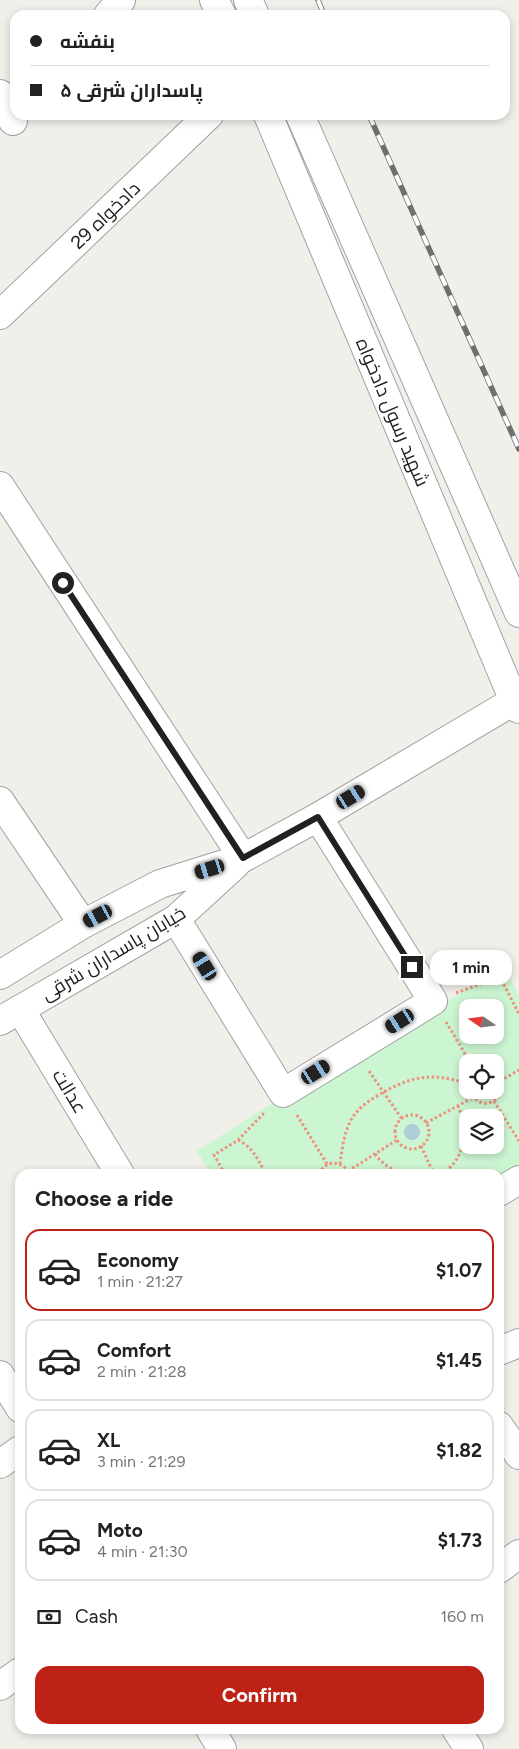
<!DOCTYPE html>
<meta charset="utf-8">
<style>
:root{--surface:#fff;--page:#f6f6f6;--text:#222;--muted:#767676;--line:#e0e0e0;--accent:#be2115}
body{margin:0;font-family:Figtree,Cairo,sans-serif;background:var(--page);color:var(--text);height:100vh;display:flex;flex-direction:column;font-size:19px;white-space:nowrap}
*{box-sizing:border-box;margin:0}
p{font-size:16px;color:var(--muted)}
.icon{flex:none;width:28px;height:28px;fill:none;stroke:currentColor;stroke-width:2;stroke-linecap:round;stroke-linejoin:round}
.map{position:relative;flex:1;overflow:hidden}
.drawer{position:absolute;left:15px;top:1169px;width:489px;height:565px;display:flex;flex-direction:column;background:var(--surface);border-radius:15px;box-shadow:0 2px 8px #0003}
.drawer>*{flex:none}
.hud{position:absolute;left:10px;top:10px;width:500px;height:110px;border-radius:15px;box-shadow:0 2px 8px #0003;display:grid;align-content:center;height:110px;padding:0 20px;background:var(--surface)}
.needle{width:32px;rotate:284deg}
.controls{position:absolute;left:459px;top:999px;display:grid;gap:10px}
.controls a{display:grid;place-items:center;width:45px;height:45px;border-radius:10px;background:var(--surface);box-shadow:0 2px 8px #0003;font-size:25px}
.end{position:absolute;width:22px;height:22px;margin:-11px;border:6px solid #212121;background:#fff;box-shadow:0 0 0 2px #fff}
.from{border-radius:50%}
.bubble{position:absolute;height:35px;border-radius:15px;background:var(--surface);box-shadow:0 2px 8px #0003;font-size:16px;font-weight:700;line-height:35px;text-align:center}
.car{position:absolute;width:15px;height:30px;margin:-15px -8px;border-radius:6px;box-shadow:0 0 4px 1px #0007;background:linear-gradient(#222 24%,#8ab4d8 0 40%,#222 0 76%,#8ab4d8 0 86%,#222 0)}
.hud b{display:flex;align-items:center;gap:18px;height:48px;font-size:19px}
.hud b+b{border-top:1px solid var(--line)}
.hud i{width:12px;height:12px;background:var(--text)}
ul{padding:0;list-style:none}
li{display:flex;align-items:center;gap:15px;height:82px;margin:0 10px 8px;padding:0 10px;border:2px solid var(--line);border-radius:15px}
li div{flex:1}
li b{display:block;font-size:19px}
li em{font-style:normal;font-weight:700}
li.active{border-color:var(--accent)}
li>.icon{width:45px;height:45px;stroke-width:1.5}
h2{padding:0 20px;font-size:22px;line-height:60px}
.pay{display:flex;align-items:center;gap:12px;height:55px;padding:0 20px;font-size:19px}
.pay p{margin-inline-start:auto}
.action{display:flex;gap:10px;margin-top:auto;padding:10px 20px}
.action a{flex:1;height:58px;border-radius:15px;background:var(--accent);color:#fff;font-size:20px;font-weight:700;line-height:58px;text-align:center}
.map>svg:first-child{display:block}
.park{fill:#ccf5d2;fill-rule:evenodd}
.water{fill:#aeccd9}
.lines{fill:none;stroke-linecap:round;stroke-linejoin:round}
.minor-casing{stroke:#a2a2a2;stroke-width:30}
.path{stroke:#ec927e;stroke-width:3;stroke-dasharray:2.5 2.5;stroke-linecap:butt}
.minor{stroke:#fff;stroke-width:28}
.rail-casing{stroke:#6f6f6f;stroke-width:5.5}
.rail{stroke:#fff;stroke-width:4;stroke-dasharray:11;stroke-linecap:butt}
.route{stroke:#212121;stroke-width:6}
.labels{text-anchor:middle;stroke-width:4;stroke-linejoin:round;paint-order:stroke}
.street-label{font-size:19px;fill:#212121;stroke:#fff}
</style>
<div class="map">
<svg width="519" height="1749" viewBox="0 0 519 1749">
<rect width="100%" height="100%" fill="#f1efe9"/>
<!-- park -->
<path class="park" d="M505,967L519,997V1178L499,1190V1174H211L197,1151L268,1106ZM468,1008H495V1035H468ZM468,1062H495V1090H468ZM468,1118H495V1145H468Z"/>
<!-- water -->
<path class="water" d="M404 1132a8 8 0 1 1 16 0a8 8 0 1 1-16 0Z"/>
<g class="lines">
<defs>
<path id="minor" d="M214,0L222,15
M248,0L255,15
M108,15L121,0
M0,94L13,121
M268,115L514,701L519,709
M300,115L519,613
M0,315L209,115
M0,486L243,858
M0,801L83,924
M176,919L283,1093L433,1001L318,817
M0,975L83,924L160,884L243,858L318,817L519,698
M20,1009L120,1174
M0,1021L176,919L236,864
M499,1192L519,1180
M499,1351L519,1343
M0,1375L20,1408
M499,1426L519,1455
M0,1464L20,1450
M499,1569L519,1554
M0,1686L20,1672
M210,1729L222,1749
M456,1729L469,1749"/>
</defs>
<!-- minor casing -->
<use href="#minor" class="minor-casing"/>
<!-- path -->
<path class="path" d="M456,993L500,977L519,1014
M446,1022L470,1062
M369,1071L402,1119
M500,1081L519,1070
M471,1090C478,1118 516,1096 495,1076
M494,1101L519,1141
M297,1115L327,1164
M395 1132a17 17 0 1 1 34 0a17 17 0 1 1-34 0Z
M426,1123L474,1097
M238,1140C253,1147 258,1160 266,1174
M421,1146L434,1174
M375,1154C389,1173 410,1178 432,1170
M340,1164C342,1149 344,1133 351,1120C357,1109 367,1102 377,1096C408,1077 431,1071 468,1084
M348,1171L397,1140
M225,1174L214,1155L238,1140L265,1112
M319,1174C326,1159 342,1160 350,1174
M441,1174C466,1160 468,1129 458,1106"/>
<!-- minor -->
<use href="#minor" class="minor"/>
<defs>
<path id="rail" d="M318,0L324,15
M369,115L519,449"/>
</defs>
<!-- rail casing -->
<use href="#rail" class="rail-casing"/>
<!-- rail -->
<use href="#rail" class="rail"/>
</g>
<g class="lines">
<!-- route -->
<path class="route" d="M63,583L243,858L318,817L412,967"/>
</g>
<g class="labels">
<!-- street labels -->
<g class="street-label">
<text transform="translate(105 215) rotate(-44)" y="7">دادخواه 29</text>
<text transform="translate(393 412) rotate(67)" y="7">شهید رسول دادخواه</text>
<text transform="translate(113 953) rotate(-31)" y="7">خیابان پاسداران شرقی</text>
<text transform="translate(70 1091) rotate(59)" y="7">عدالت</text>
</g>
</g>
</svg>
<div class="controls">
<a><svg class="needle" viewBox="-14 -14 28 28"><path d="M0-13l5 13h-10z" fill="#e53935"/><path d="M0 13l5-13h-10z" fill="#767676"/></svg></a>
<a><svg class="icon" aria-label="locate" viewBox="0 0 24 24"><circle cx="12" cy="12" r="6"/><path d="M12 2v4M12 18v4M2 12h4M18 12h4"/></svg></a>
<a><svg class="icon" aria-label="layers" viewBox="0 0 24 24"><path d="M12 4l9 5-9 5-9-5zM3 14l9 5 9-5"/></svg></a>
</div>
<i class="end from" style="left:63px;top:583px"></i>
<i class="end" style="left:412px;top:967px"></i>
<div class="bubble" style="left:430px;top:950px;width:82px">1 min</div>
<i class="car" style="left:351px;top:797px;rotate:59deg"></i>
<i class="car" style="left:210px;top:869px;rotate:253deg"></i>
<i class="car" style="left:98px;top:916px;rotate:242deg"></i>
<i class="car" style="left:205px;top:966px;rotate:328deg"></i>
<i class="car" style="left:400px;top:1021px;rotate:238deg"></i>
<i class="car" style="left:316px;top:1072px;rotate:58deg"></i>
<div class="hud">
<b><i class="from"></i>بنفشه</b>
<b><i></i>پاسداران شرقی ۵</b>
</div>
<section class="drawer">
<h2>Choose a ride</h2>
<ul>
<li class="active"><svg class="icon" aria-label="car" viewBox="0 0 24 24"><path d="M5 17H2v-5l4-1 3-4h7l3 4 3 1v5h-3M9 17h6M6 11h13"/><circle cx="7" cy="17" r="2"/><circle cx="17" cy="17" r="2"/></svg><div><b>Economy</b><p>1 min · 21:27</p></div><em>$1.07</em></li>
<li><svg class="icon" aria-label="car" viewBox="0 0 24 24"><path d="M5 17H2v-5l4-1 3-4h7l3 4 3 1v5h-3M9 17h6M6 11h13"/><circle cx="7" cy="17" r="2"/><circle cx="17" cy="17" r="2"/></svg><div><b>Comfort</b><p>2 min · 21:28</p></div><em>$1.45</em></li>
<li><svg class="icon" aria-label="car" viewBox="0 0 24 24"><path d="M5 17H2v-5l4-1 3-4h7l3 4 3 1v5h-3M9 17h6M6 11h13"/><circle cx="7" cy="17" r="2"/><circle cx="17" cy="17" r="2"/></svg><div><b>XL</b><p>3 min · 21:29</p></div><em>$1.82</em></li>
<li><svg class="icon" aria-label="car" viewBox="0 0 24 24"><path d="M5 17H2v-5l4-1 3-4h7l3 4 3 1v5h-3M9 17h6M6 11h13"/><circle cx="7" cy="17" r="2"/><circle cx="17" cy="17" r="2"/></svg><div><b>Moto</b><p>4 min · 21:30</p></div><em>$1.73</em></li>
</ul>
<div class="pay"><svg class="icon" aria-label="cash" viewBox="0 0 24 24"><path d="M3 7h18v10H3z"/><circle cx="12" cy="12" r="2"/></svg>Cash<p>160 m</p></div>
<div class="action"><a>Confirm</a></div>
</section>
</div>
